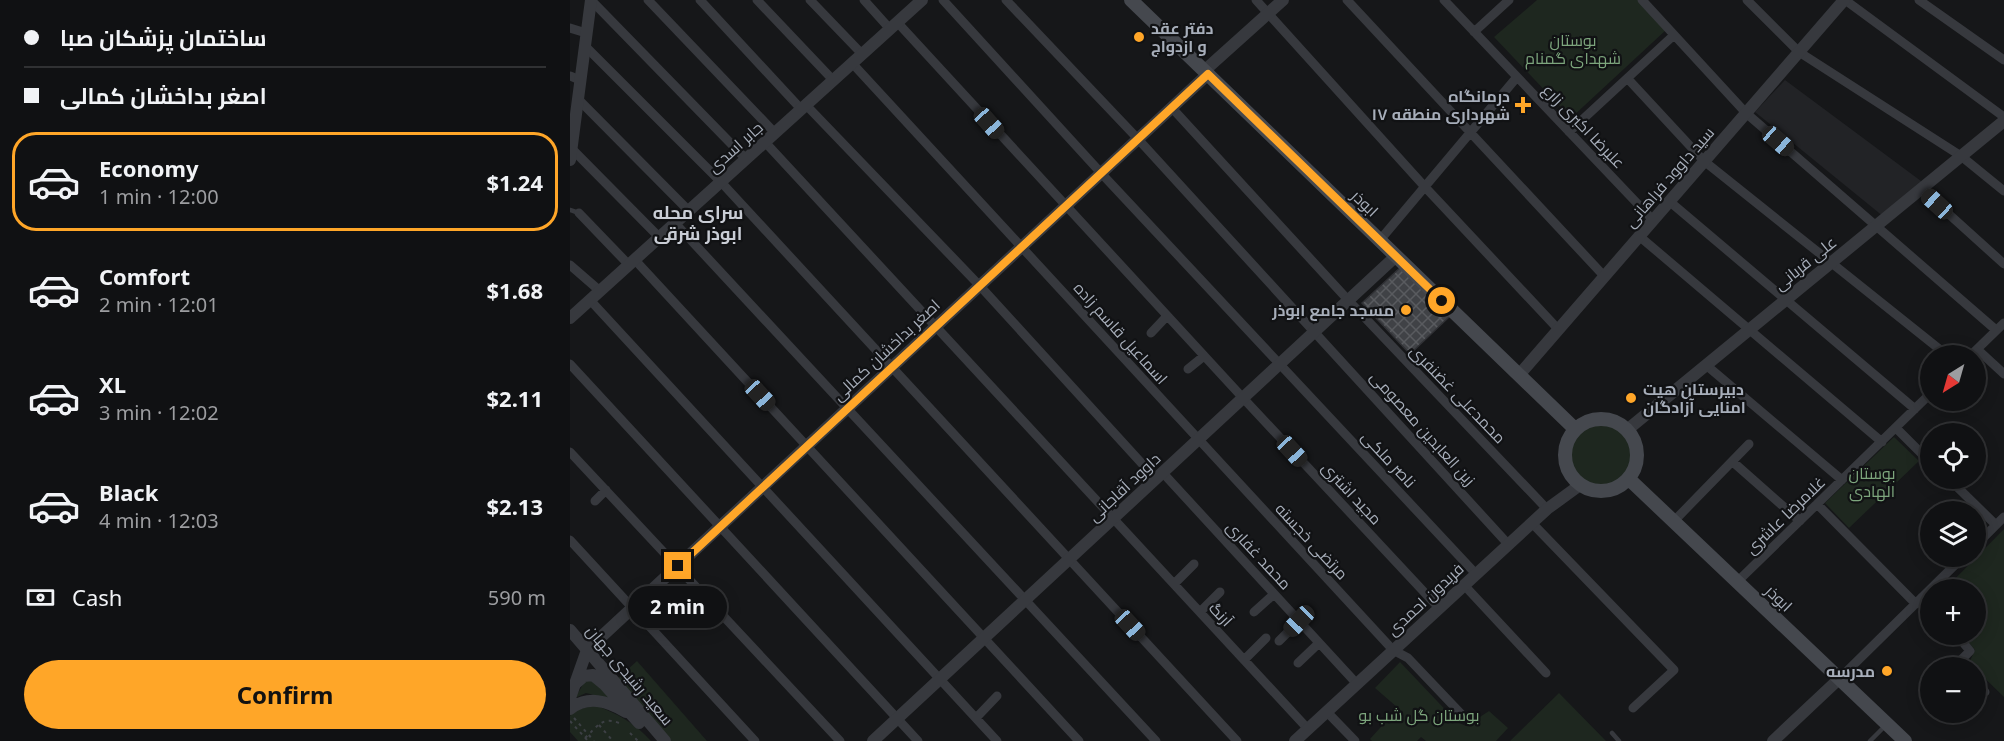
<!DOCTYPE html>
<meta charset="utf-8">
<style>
:root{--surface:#101113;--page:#1e1f21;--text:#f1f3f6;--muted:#9c9da0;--line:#303133;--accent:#ffa628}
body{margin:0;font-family:"Noto Sans",Cairo,sans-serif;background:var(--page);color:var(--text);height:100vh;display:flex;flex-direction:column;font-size:22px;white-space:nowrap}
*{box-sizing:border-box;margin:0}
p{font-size:20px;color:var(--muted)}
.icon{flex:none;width:33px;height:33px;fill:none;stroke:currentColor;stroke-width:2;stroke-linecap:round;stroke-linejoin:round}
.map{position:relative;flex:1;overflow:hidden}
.side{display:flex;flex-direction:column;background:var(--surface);width:570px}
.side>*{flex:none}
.hud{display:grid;align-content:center;height:132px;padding:0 24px;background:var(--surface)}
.needle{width:39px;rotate:217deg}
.tools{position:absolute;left:1350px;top:345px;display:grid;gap:12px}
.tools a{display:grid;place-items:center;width:66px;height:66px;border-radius:50%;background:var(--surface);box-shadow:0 3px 15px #0003,0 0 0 2px var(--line);font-size:30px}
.end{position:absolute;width:27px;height:27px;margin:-14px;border:8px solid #ffa628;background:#111;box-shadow:0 0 0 3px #111}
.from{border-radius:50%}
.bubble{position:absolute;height:42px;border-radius:21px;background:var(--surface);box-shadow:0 3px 15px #0003,0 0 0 2px var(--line);font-size:20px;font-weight:700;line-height:42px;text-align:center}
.car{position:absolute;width:18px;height:36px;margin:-18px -9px;border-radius:8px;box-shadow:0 0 4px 2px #0007;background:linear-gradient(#222 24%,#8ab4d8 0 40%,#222 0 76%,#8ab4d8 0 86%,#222 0)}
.hud b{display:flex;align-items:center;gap:21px;height:57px;font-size:22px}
.hud b+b{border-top:2px solid var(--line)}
.hud i{width:15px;height:15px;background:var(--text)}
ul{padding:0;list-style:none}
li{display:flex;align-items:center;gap:18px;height:99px;margin:0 12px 9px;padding:0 12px;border:3px solid transparent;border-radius:24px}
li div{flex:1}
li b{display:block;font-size:22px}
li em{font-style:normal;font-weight:700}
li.active{border-color:var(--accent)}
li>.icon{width:54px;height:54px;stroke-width:1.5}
.pay{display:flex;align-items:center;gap:15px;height:66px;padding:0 24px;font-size:22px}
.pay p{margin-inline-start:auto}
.primary-button{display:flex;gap:12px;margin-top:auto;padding:12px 24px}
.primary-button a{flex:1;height:69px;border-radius:36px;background:var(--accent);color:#111;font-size:24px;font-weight:700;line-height:69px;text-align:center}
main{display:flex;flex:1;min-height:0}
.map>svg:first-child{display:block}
.built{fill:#222326}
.green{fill:#1e271f}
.building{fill:url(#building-cross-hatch);stroke:#303135;stroke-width:1.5}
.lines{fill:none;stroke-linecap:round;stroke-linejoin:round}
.path{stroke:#3d4045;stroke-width:2;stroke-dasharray:3 4.5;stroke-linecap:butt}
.service{stroke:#37393e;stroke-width:4.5}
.minor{stroke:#37393e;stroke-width:9}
.tertiary{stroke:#37393e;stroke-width:12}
.secondary{stroke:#45484e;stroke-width:14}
.route{stroke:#ffa628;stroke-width:8}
.poi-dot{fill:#ffa628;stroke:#111214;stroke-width:2}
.labels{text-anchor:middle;stroke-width:4.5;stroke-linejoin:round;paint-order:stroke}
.poi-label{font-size:16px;font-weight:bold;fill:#a7aeba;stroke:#111214;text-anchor:end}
.park-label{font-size:16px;fill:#7da67d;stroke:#111214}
.street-label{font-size:16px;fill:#a7aeba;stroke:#111214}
.neighbourhood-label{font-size:18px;font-weight:bold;fill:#c9cdd5;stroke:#111214}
</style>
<main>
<section class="side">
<div class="hud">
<b><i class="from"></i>ساختمان پزشکان صبا</b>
<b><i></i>اصغر بداخشان کمالی</b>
</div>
<ul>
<li class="active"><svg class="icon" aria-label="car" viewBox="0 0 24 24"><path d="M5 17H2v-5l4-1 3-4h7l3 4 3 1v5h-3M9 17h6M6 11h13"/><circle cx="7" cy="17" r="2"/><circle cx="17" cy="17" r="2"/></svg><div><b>Economy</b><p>1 min · 12:00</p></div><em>$1.24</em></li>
<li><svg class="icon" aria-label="car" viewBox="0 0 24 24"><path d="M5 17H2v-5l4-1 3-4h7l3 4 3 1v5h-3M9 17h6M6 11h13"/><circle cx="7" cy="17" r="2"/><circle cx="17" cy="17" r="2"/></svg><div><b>Comfort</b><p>2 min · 12:01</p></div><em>$1.68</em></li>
<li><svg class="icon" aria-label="car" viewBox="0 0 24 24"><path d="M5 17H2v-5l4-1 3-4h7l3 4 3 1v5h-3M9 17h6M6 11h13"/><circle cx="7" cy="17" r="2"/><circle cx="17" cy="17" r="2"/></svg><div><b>XL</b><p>3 min · 12:02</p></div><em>$2.11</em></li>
<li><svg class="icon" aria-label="car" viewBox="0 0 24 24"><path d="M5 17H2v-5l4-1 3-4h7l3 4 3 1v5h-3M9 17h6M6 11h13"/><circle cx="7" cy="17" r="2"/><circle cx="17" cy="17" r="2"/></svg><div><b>Black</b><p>4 min · 12:03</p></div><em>$2.13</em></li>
</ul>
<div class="pay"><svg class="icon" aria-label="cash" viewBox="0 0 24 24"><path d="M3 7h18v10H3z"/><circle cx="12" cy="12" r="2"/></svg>Cash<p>590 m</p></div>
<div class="primary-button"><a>Confirm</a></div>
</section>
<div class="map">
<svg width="1434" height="741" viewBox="0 0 1434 741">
<defs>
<pattern id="building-cross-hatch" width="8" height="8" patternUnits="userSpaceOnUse" patternTransform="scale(1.5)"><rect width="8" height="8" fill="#404246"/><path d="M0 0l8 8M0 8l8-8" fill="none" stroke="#595b5f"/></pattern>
</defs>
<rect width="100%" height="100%" fill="#161719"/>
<!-- built -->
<path class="built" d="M1215,80L1355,184L1314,217L1185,112Z"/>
<!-- green -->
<path class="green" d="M967,0H1069L1096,30L1001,118L924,37Z
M999 456a32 32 0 1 1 64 0a32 32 0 1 1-64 0Z
M1324,437L1349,461L1279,528L1255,503Z
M1434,529V697L1399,663L1405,650L1392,635L1406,634V590H1374Z
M67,661L137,741H100L46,680Z
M830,662L887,722L896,726L919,711L938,728L926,741H856L851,737L847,741H802L800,739L828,708L805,688Z
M22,680L44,700L16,693L5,698L15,681Z
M989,693L1036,741H940Z
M25,705C48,714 65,723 81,741H8L0,732V716L3,711Z"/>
<!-- building -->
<path class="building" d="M832,266L880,316L840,354L792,303Z"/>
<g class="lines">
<!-- path -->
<path class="path" d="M4,718L24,741
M0,721L18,741
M29,725L43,741
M60,733L68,741
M15,738C27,727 32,716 49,723"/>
<!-- service -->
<path class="service" d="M0,210L9,213
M1042,733L1049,741
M1300,741L1315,726"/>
<!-- minor -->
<path class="minor" d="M21,0L176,159
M78,0L205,133
M130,0L231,109
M187,0L263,80
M240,0L292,54
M294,0L320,29
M373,0L531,173L906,574
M436,0L568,139L938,544
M686,0L855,187L988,329
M777,0L1034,276
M874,0L1083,220
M1072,0L1176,113L1426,330
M1177,0L1229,52L1391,156L1434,191
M1275,0L1434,117
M1349,0L1434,60
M327,22L673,398L869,608
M0,28L16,33
M904,32L939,0
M15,46L151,182L667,741
M282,63C464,258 642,455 823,650L838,658L896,719
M0,76L10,80
M1058,79L1134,161L1378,356
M8,99L119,211
M236,105L410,286L586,479
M602,108L779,301L977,509
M999,132L1104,35
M195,142L738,729
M2,149L89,237
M1351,189L1434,264
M1099,201L1345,409
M9,213L59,265
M105,223L586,741
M1069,236L1312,442
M810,240L947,77
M65,260L509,741
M0,265L30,291
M20,300L427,741
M581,333L597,316
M1407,349L1434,374
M1400,356L1434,323
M0,364L348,741
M1136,365L1272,480
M618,369L634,356
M1326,428L1360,462
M0,452L270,741
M1163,462L1230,521
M593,473L787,684
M1378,478L1426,525
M25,501L36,490
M1247,504L1346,604
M1104,521L1179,444
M962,523L1104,670L1063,708
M0,540L185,741
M1406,545L1434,517
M1168,581L1360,394
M604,584L624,564
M894,585L976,673
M1352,597L1360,607
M630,612L650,592
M684,612L704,594
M1386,634L1400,651L1387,664L1391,668
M709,641L729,621
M674,660L696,638
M728,663L749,643
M1270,678L1394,556
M1406,682L1415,692
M757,712L785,741
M406,718L427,696"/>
<!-- tertiary -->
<path class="tertiary" d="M634,71L713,0
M0,160L21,0
M0,318L352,0
M949,375L1274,0
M1057,430L1434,121
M0,630L95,741
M5,684L14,676L23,675L34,684L69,723
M0,698L17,650L638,74
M0,709C18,695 37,701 56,712
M303,741L826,256
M725,741L977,509L1010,485
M1203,741L1270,678"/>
<!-- secondary -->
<path class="secondary" d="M561,0L1005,429
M995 455a36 36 0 1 1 72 0a36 36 0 1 1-72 0Z
M1059,479L1335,741"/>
</g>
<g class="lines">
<!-- route -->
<path class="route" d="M108,566L638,74L872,301"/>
</g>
<!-- markers -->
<g class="poi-dot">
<circle cx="569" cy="37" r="6"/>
<path d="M950 96h6v6h6v6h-6v6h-6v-6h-6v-6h6z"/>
<circle cx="836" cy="310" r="6"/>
<circle cx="1061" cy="398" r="6"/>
<circle cx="1317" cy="671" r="6"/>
</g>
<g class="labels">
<!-- poi labels -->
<g class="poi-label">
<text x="581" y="34" text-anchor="start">دفتر عقد<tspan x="581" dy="18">و ازدواج</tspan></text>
<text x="940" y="102">درمانگاه<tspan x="940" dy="18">شهرداری منطقه ۱۷</tspan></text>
<text x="824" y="316">مسجد جامع ابوذر</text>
<text x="1073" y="395" text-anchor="start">دبیرستان هیت<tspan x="1073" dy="18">امنایی آزادگان</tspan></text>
<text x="1305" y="677">مدرسه</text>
</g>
<!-- park labels -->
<g class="park-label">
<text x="1003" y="46">بوستان<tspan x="1003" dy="18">شهدای گمنام</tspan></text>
<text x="1302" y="479">بوستان<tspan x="1302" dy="18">الهادی</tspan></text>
<text x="849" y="721">بوستان گل شب بو</text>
</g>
<!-- street labels -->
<g class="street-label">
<text transform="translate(1014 126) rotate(46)" y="6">علیرضا اکبری زارع</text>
<text transform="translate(165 147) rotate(-42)" y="6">جابر اسدی</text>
<text transform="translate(1099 177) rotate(-49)" y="6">سید داوود فراهانی</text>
<text transform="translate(795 203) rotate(44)" y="6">ابوذر</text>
<text transform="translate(1235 263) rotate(-39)" y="6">علی قربانی</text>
<text transform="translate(551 333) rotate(48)" y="6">اسماعیل قاسم زاده</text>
<text transform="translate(316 350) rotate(-43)" y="6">اصغر بداخشان کمالی</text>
<text transform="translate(888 394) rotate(46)" y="6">محمدعلی غضنفری</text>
<text transform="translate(853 428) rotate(48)" y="6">زین العابدین معصومی</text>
<text transform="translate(819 459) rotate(47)" y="6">ناصر ملکی</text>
<text transform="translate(554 487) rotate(-43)" y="6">داوود آقاجانی</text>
<text transform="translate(782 493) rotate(47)" y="6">مجید اشتری</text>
<text transform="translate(1215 515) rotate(-44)" y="6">غلامرضا عاشری</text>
<text transform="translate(742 541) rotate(47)" y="6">مرتضی خجسته</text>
<text transform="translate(689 555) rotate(47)" y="6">محمد غفاری</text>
<text transform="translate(1209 598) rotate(44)" y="6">ابوذر</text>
<text transform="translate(855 599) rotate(-43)" y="6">فریدون احمدی</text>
<text transform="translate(651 614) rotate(47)" y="6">آرنگ</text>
<text transform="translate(60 675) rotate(50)" y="6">سعید رشیدی جهان</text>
</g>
<!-- neighbourhood labels -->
<g class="neighbourhood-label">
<text x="128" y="219">سرای محله<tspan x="128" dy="21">ابوذر شرقی</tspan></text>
</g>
</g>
</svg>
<div class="tools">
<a><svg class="needle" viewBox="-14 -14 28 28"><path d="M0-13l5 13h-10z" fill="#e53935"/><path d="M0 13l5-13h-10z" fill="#9c9da0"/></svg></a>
<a><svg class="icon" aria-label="locate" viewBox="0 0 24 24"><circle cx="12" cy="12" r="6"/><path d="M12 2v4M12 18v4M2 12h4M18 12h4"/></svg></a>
<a><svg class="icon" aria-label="layers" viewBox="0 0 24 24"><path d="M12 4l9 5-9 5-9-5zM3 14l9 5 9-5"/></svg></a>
<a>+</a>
<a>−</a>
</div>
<i class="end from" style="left:872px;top:301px"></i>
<i class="end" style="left:108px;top:566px"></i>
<div class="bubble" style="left:58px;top:586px;width:99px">2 min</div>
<i class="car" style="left:419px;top:123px;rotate:138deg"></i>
<i class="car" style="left:1208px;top:141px;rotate:131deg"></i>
<i class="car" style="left:1367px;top:204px;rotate:312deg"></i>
<i class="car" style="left:190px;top:395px;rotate:137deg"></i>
<i class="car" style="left:722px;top:451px;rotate:137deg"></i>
<i class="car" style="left:729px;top:621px;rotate:224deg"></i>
<i class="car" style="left:560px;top:625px;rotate:137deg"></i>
</div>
</main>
